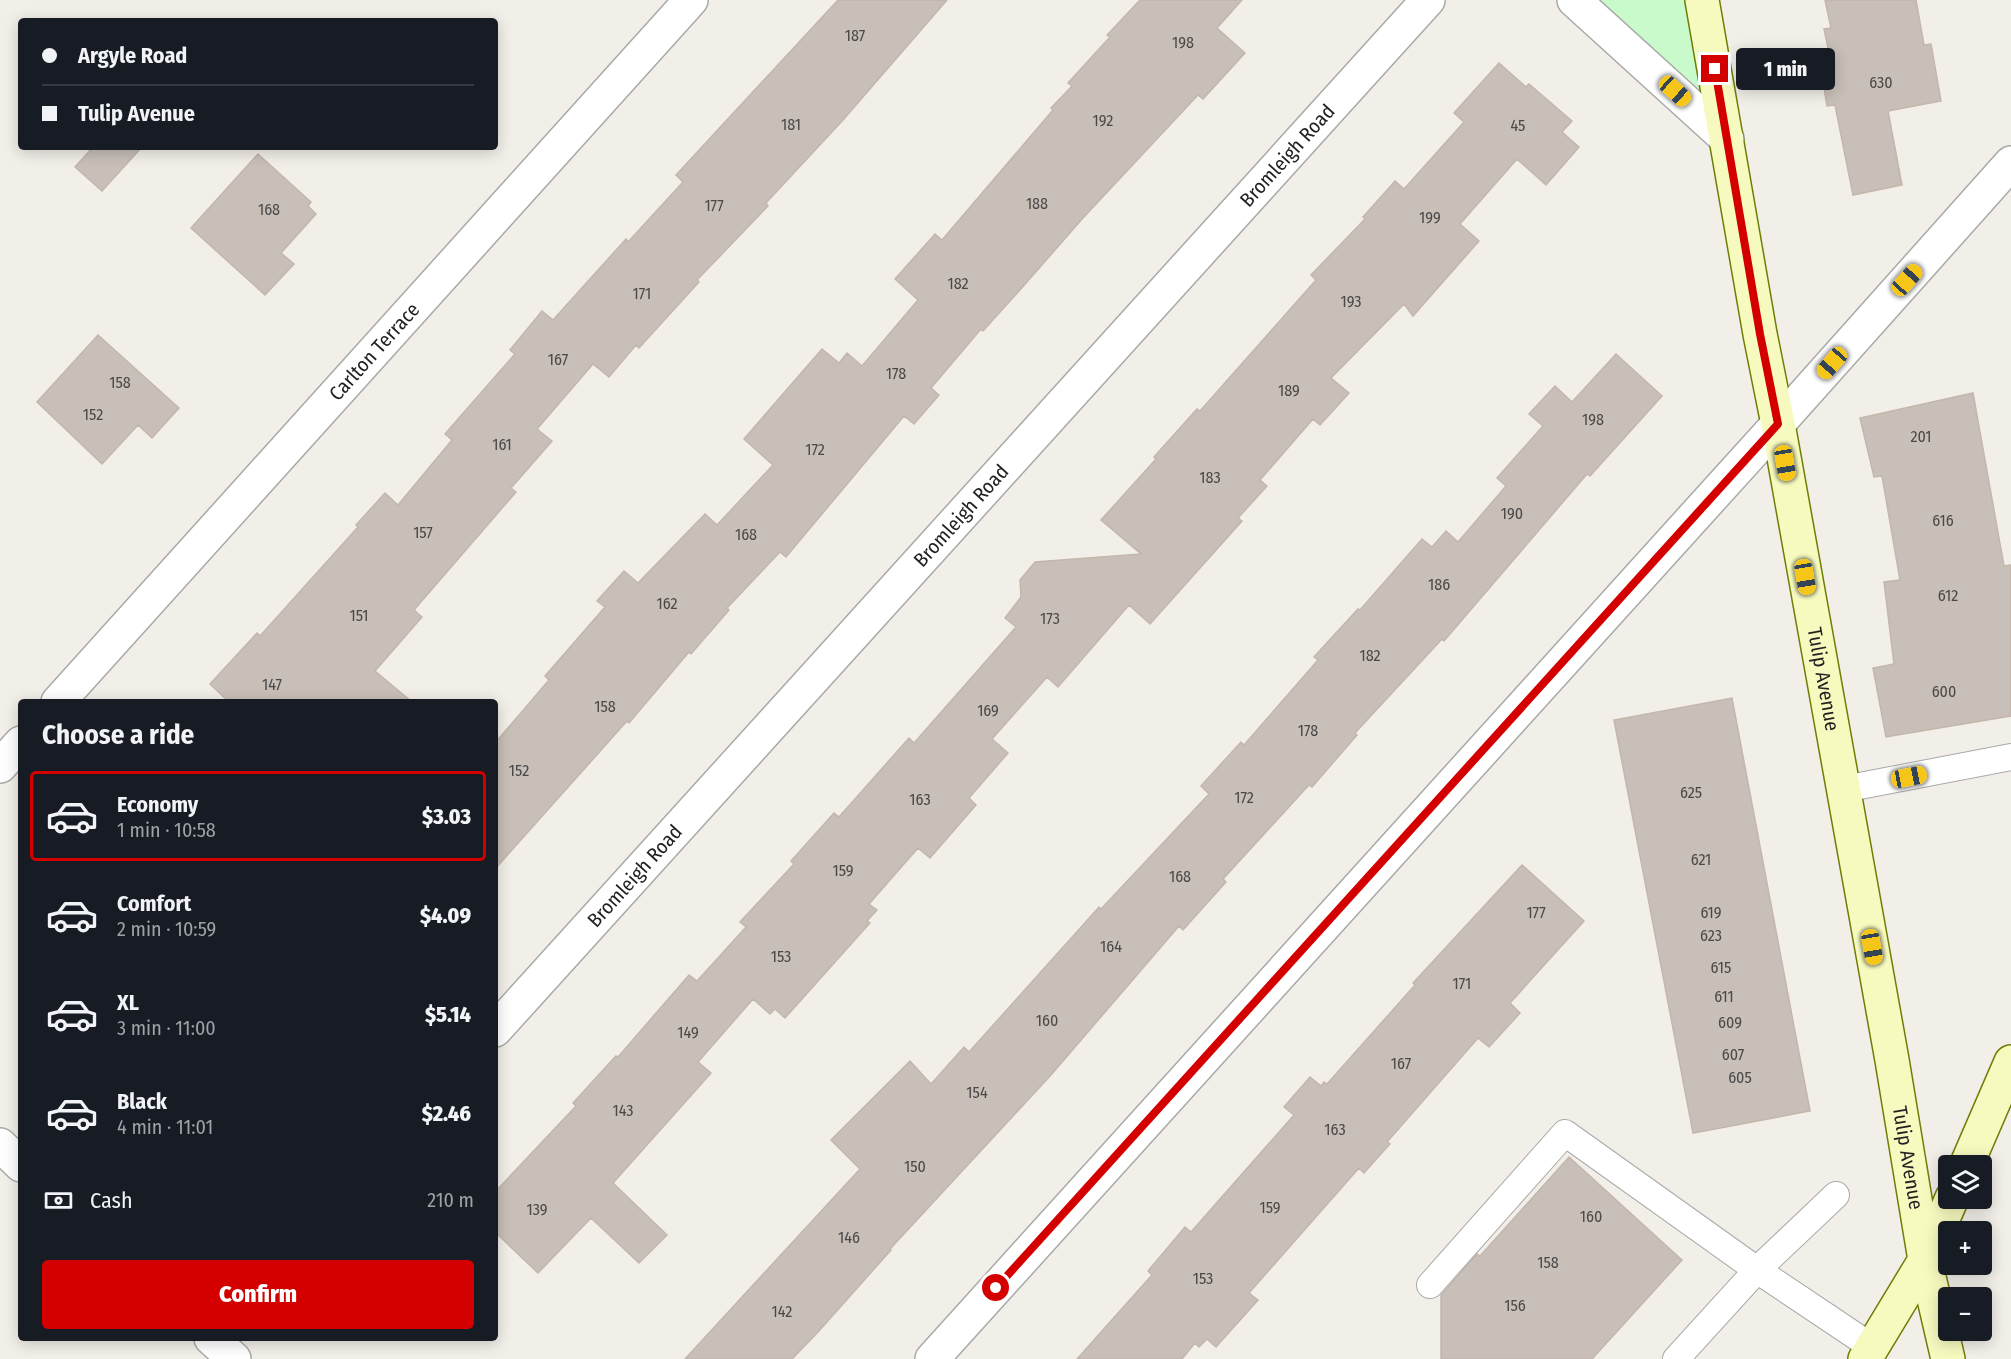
<!DOCTYPE html>
<meta charset="utf-8">
<style>
:root{--surface:#171b24;--page:#20242c;--text:#f1f3f6;--muted:#9ea1a6;--line:#363941;--accent:#d40000}
body{margin:0;font-family:"Fira Sans Condensed",sans-serif;background:var(--page);color:var(--text);height:100vh;display:flex;flex-direction:column;font-size:22px;white-space:nowrap}
*{box-sizing:border-box;margin:0}
p{font-size:20px;color:var(--muted)}
.icon{flex:none;width:33px;height:33px;fill:none;stroke:currentColor;stroke-width:2;stroke-linecap:round;stroke-linejoin:round}
.map{position:relative;flex:1;overflow:hidden}
.side{position:absolute;left:18px;top:699px;width:480px;height:642px;display:flex;flex-direction:column;background:var(--surface);border-radius:6px;box-shadow:0 3px 15px #0003}
.side>*{flex:none}
.hud{position:absolute;left:18px;top:18px;width:480px;height:132px;border-radius:6px;box-shadow:0 3px 15px #0003;display:grid;align-content:center;height:132px;padding:0 24px;background:var(--surface)}
.fabs{position:absolute;left:1938px;top:1155px;display:grid;gap:12px}
.fabs a{display:grid;place-items:center;width:54px;height:54px;border-radius:6px;background:var(--surface);box-shadow:0 3px 15px #0003;font-size:30px}
.end{position:absolute;width:27px;height:27px;margin:-14px;border:8px solid #d40000;background:#fff;box-shadow:0 0 0 3px #fff}
.from{border-radius:50%}
.bubble{position:absolute;height:42px;border-radius:6px;background:var(--surface);box-shadow:0 3px 15px #0003;font-size:20px;font-weight:800;line-height:42px;text-align:center}
.car{position:absolute;width:18px;height:36px;margin:-18px -9px;border-radius:8px;box-shadow:0 0 4px 2px #0007;background:linear-gradient(#f5c518 24%,#345 0 40%,#f5c518 0 76%,#345 0 86%,#f5c518 0)}
.hud b{display:flex;align-items:center;gap:21px;height:57px;font-size:22px}
.hud b+b{border-top:2px solid var(--line)}
.hud i{width:15px;height:15px;background:var(--text)}
ul{padding:0;list-style:none}
li{display:flex;align-items:center;gap:18px;height:90px;margin:0 12px 9px;padding:0 12px;border:3px solid transparent;border-radius:6px}
li div{flex:1}
li b{display:block;font-size:22px}
li em{font-style:normal;font-weight:800}
li.current{border-color:var(--accent)}
li>.icon{width:54px;height:54px;stroke-width:1.5}
h2{padding:0 24px;font-size:27px;line-height:72px}
.pay{display:flex;align-items:center;gap:15px;height:66px;padding:0 24px;font-size:22px}
.pay p{margin-inline-start:auto}
.action{display:flex;gap:12px;margin-top:auto;padding:12px 24px}
.action a{flex:1;height:69px;border-radius:6px;background:var(--accent);color:#fff;font-size:24px;font-weight:800;line-height:69px;text-align:center}
.map>svg:first-child{display:block}
.park{fill:#c8facc}
.building{fill:#c7bfb8;stroke:#c4b6ab;stroke-width:1.5}
.lines{fill:none;stroke-linecap:round;stroke-linejoin:round}
.service-casing{stroke:#a9a9a9;stroke-width:28}
.minor-casing{stroke:#a9a9a9;stroke-width:36}
.secondary-casing{stroke:#707d05;stroke-width:36}
.service{stroke:#fff;stroke-width:26}
.minor{stroke:#fff;stroke-width:33}
.secondary{stroke:#f7fabf;stroke-width:33}
.route{stroke:#d40000;stroke-width:8}
.labels{text-anchor:middle;stroke-width:4.5;stroke-linejoin:round;paint-order:stroke}
.number-label{font-size:16px;fill:#4b4948}
.street-label{font-size:20px;fill:#222;stroke:#fff}
</style>
<div class="map">
<svg width="2011" height="1359" viewBox="0 0 2011 1359">
<rect width="100%" height="100%" fill="#f2efe9"/>
<!-- park -->
<path class="park" d="M1579,0H1699L1722,129Z"/>
<!-- building -->
<path class="building" d="M838,0H947L843,120L766,203L768,206L697,280L699,282L639,348L636,345L609,377L593,364L537,429L552,441L511,488L516,492L414,610L422,617L375,671L412,702H229L210,684L257,633L260,636L358,527L356,525L385,493L398,505L452,440L445,434L515,354L510,350L542,311L553,320L626,239L628,242L683,182L676,175Z
M1140,0H1242L1217,28L1245,53L1203,99L1198,95L1083,218L1020,290L983,331L981,329L931,388L939,395L914,424L904,416L786,557L780,552L727,608L729,610L691,654L689,652L629,723L627,721L495,869V743L549,680L545,676L605,607L597,601L624,571L638,583L705,514L717,525L773,465L744,439L822,349L839,363L847,353L862,366L918,300L895,279L935,234L942,240L1053,110L1051,108L1072,86L1068,83L1110,37L1107,35Z
M1825,0H1916L1924,45L1931,44L1941,101L1888,111L1902,185L1853,195L1835,105L1827,106L1820,64L1831,62L1824,29L1831,28Z
M1499,63L1526,87L1529,84L1572,121L1562,132L1579,147L1546,185L1517,159L1460,224L1479,241L1413,316L1404,304L1331,378L1349,393L1320,425L1313,419L1260,480L1267,486L1238,518L1242,521L1150,624L1129,605L1058,687L1047,677L992,739L1008,753L969,798L976,805L930,858L918,848L869,904L877,910L867,921L870,923L785,1018L775,1009L770,1014L753,999L698,1062L711,1073L613,1183L667,1235L639,1263L591,1218L538,1273L495,1232V1192L576,1106L573,1103L616,1056L618,1057L689,975L697,981L746,927L740,922L794,864L791,861L834,813L839,817L909,738L914,743L1016,627L1005,618L1021,597L1020,580L1035,562L1141,554L1101,520L1156,459L1154,457L1197,409L1200,411L1316,280L1311,275L1365,219L1363,217L1395,181L1404,189L1464,122L1454,113Z
M93,147H142L102,191L75,167Z
M258,154L311,202L308,206L316,214L281,253L294,264L265,295L191,228Z
M98,335L179,408L152,438L138,425L102,464L37,402Z
M1616,354L1662,396L1590,476L1587,474L1444,641L1442,639L1355,733L1357,735L1312,787L1309,785L1223,879L1226,882L1183,930L1179,926L1051,1075L890,1249L891,1250L819,1331L792,1359H685L860,1169L831,1140L910,1061L931,1084L964,1047L969,1052L1099,907L1101,909L1209,794L1201,786L1241,742L1244,745L1318,660L1314,657L1358,609L1360,610L1422,539L1432,547L1446,531L1458,542L1506,486L1497,478L1543,426L1529,414L1555,386L1572,402Z
M1973,393L2004,566L2011,565V716L1886,737L1873,668L1894,664L1884,582L1900,580L1882,476L1874,477L1860,418Z
M1732,698L1810,1111L1693,1133L1614,720Z
M1522,865L1584,921L1510,1003L1520,1013L1489,1047L1478,1038L1387,1142L1390,1144L1364,1173L1359,1168L1249,1293L1258,1300L1216,1347L1207,1339L1199,1347L1195,1343L1182,1359H1077L1152,1275L1148,1271L1185,1227L1191,1232L1294,1115L1284,1107L1310,1077L1321,1086L1324,1082L1327,1084L1415,985L1413,983Z
M1569,1157L1682,1260L1592,1359H1441V1295L1477,1254L1480,1256Z"/>
<g class="lines">
<defs>
<path id="service" d="M1844,789L2011,757
M1836,1195L1757,1270L1872,1347
M1430,1285L1565,1133L1757,1270L1676,1359"/>
<g id="minor">
<path d="M1574,0L1727,139"/>
<path id="s1" d="M58,702L691,0"/>
<path d="M0,766L21,743"/>
<path id="s2" d="M495,1030L1428,0"/>
<path d="M0,1145L21,1165"/>
<path d="M211,1338L234,1359"/>
<path d="M932,1359L1778,424L2011,163"/>
</g>
<g id="secondary">
<path id="s3" d="M1702,0L1760,334L1778,424L1892,1060L1925,1260L1948,1359"/>
<path d="M1966,1166L2011,1062"/>
<path d="M1865,1359L1925,1260L1952,1198"/>
</g>
</defs>
<!-- service casing -->
<use href="#service" class="service-casing"/>
<!-- minor casing -->
<use href="#minor" class="minor-casing"/>
<!-- secondary casing -->
<use href="#secondary" class="secondary-casing"/>
<!-- service -->
<use href="#service" class="service"/>
<!-- minor -->
<use href="#minor" class="minor"/>
<!-- secondary -->
<use href="#secondary" class="secondary"/>
</g>
<g class="lines">
<!-- route -->
<path class="route" d="M996,1288L1778,424L1760,334L1715,69"/>
</g>
<g class="labels">
<!-- number labels -->
<g class="number-label">
<text x="855" y="41">187</text>
<text x="1183" y="48">198</text>
<text x="1881" y="88">630</text>
<text x="1103" y="126">192</text>
<text x="791" y="130">181</text>
<text x="1518" y="131">45</text>
<text x="1037" y="209">188</text>
<text x="714" y="211">177</text>
<text x="269" y="215">168</text>
<text x="1430" y="223">199</text>
<text x="958" y="289">182</text>
<text x="642" y="299">171</text>
<text x="1351" y="307">193</text>
<text x="558" y="365">167</text>
<text x="896" y="379">178</text>
<text x="120" y="388">158</text>
<text x="1289" y="396">189</text>
<text x="93" y="420">152</text>
<text x="1593" y="425">198</text>
<text x="1921" y="442">201</text>
<text x="502" y="450">161</text>
<text x="815" y="455">172</text>
<text x="1210" y="483">183</text>
<text x="1512" y="519">190</text>
<text x="1943" y="526">616</text>
<text x="423" y="538">157</text>
<text x="746" y="540">168</text>
<text x="1439" y="590">186</text>
<text x="1948" y="601">612</text>
<text x="667" y="609">162</text>
<text x="359" y="621">151</text>
<text x="1050" y="624">173</text>
<text x="1370" y="661">182</text>
<text x="272" y="690">147</text>
<text x="1944" y="697">600</text>
<text x="605" y="712">158</text>
<text x="988" y="716">169</text>
<text x="1308" y="736">178</text>
<text x="519" y="776">152</text>
<text x="1691" y="798">625</text>
<text x="1244" y="803">172</text>
<text x="920" y="805">163</text>
<text x="1701" y="865">621</text>
<text x="843" y="876">159</text>
<text x="1180" y="882">168</text>
<text x="1536" y="918">177</text>
<text x="1711" y="918">619</text>
<text x="1711" y="941">623</text>
<text x="1111" y="952">164</text>
<text x="781" y="962">153</text>
<text x="1721" y="973">615</text>
<text x="1462" y="989">171</text>
<text x="1724" y="1002">611</text>
<text x="1047" y="1026">160</text>
<text x="1730" y="1028">609</text>
<text x="688" y="1038">149</text>
<text x="1733" y="1060">607</text>
<text x="1401" y="1069">167</text>
<text x="1740" y="1083">605</text>
<text x="977" y="1098">154</text>
<text x="623" y="1116">143</text>
<text x="1335" y="1135">163</text>
<text x="915" y="1172">150</text>
<text x="1270" y="1213">159</text>
<text x="537" y="1215">139</text>
<text x="1591" y="1222">160</text>
<text x="849" y="1243">146</text>
<text x="1548" y="1268">158</text>
<text x="1203" y="1284">153</text>
<text x="1515" y="1311">156</text>
<text x="782" y="1317">142</text>
</g>
<!-- street labels -->
<g class="street-label">
<text dy="7" stroke="none"><textPath href="#s2" startOffset="1180">Bromleigh Road</textPath></text>
<text dy="7" stroke="none"><textPath href="#s1" startOffset="472">Carlton Terrace</textPath></text>
<text dy="7" stroke="none"><textPath href="#s2" startOffset="694">Bromleigh Road</textPath></text>
<text dy="7" stroke="none"><textPath href="#s3" startOffset="690">Tulip Avenue</textPath></text>
<text dy="7" stroke="none"><textPath href="#s2" startOffset="208">Bromleigh Road</textPath></text>
<text dy="7" stroke="none"><textPath href="#s3" startOffset="1176">Tulip Avenue</textPath></text>
</g>
</g>
</svg>
<div class="fabs">
<a><svg class="icon" aria-label="layers" viewBox="0 0 24 24"><path d="M12 4l9 5-9 5-9-5zM3 14l9 5 9-5"/></svg></a>
<a>+</a>
<a>−</a>
</div>
<i class="end from" style="left:996px;top:1288px"></i>
<i class="end" style="left:1715px;top:69px"></i>
<div class="bubble" style="left:1736px;top:48px;width:99px">1 min</div>
<i class="car" style="left:1675px;top:91px;rotate:132deg"></i>
<i class="car" style="left:1907px;top:280px;rotate:42deg"></i>
<i class="car" style="left:1832px;top:363px;rotate:221deg"></i>
<i class="car" style="left:1785px;top:463px;rotate:170deg"></i>
<i class="car" style="left:1805px;top:577px;rotate:170deg"></i>
<i class="car" style="left:1909px;top:777px;rotate:79deg"></i>
<i class="car" style="left:1872px;top:947px;rotate:170deg"></i>
<div class="hud">
<b><i class="from"></i>Argyle Road</b>
<b><i></i>Tulip Avenue</b>
</div>
<section class="side">
<h2>Choose a ride</h2>
<ul>
<li class="current"><svg class="icon" aria-label="car" viewBox="0 0 24 24"><path d="M5 17H2v-5l4-1 3-4h7l3 4 3 1v5h-3M9 17h6M6 11h13"/><circle cx="7" cy="17" r="2"/><circle cx="17" cy="17" r="2"/></svg><div><b>Economy</b><p>1 min · 10:58</p></div><em>$3.03</em></li>
<li><svg class="icon" aria-label="car" viewBox="0 0 24 24"><path d="M5 17H2v-5l4-1 3-4h7l3 4 3 1v5h-3M9 17h6M6 11h13"/><circle cx="7" cy="17" r="2"/><circle cx="17" cy="17" r="2"/></svg><div><b>Comfort</b><p>2 min · 10:59</p></div><em>$4.09</em></li>
<li><svg class="icon" aria-label="car" viewBox="0 0 24 24"><path d="M5 17H2v-5l4-1 3-4h7l3 4 3 1v5h-3M9 17h6M6 11h13"/><circle cx="7" cy="17" r="2"/><circle cx="17" cy="17" r="2"/></svg><div><b>XL</b><p>3 min · 11:00</p></div><em>$5.14</em></li>
<li><svg class="icon" aria-label="car" viewBox="0 0 24 24"><path d="M5 17H2v-5l4-1 3-4h7l3 4 3 1v5h-3M9 17h6M6 11h13"/><circle cx="7" cy="17" r="2"/><circle cx="17" cy="17" r="2"/></svg><div><b>Black</b><p>4 min · 11:01</p></div><em>$2.46</em></li>
</ul>
<div class="pay"><svg class="icon" aria-label="cash" viewBox="0 0 24 24"><path d="M3 7h18v10H3z"/><circle cx="12" cy="12" r="2"/></svg>Cash<p>210 m</p></div>
<div class="action"><a>Confirm</a></div>
</section>
</div>
